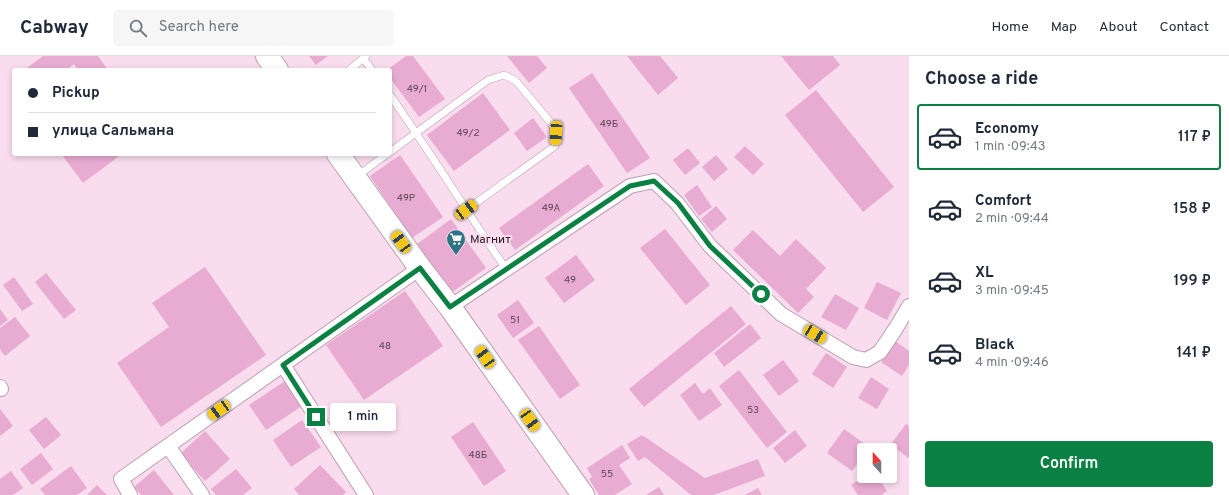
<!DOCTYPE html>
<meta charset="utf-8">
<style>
:root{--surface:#fff;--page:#f6f6f7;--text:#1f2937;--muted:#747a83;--line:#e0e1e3;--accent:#0b8043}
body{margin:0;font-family:Overpass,sans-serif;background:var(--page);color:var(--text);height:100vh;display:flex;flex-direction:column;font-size:15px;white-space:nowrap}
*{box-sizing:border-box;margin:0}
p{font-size:13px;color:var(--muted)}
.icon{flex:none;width:22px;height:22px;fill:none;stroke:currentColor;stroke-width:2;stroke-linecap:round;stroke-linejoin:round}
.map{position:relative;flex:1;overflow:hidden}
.details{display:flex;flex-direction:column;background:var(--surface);width:320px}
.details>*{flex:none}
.guide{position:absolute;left:12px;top:12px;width:380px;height:88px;border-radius:4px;box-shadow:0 2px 6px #0003;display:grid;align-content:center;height:88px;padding:0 16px;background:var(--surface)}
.needle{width:26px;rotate:339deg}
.fabs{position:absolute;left:857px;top:387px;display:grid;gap:8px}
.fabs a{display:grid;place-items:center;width:40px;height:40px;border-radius:4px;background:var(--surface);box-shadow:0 2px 6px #0003;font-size:20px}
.end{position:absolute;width:18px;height:18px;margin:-9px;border:5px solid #0b8043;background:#fff;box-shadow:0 0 0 2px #fff}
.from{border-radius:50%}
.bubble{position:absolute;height:28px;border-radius:4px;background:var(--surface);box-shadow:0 2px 6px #0003;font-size:13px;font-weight:600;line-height:28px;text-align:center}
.car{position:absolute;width:12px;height:24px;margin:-12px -6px;border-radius:5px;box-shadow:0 0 3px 1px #0007;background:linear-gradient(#f5c518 24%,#345 0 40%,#f5c518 0 76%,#345 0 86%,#f5c518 0)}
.guide b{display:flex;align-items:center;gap:14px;height:38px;font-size:15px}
.guide b+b{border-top:1px solid var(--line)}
.guide i{width:10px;height:10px;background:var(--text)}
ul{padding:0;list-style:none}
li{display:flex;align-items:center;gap:12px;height:66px;margin:0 8px 6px;padding:0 8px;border:2px solid transparent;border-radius:4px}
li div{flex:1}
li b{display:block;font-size:15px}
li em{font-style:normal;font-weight:600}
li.on{border-color:var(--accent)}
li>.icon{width:36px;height:36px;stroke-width:1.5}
h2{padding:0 16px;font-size:18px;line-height:48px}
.action{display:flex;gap:8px;margin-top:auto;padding:8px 16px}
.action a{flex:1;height:46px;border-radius:4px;background:var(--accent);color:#fff;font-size:16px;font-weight:600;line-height:46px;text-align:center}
header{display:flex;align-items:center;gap:24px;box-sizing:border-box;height:56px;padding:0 20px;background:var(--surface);border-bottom:1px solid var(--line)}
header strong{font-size:19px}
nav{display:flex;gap:22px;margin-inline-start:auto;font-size:14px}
.search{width:280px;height:36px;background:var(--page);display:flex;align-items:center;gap:10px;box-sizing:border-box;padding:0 14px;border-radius:4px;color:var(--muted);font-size:15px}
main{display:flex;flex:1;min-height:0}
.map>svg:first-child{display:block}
.building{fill:#e8abd1}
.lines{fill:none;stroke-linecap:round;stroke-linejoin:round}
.lane-casing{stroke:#bca0b0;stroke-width:8}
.street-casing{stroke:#bca0b0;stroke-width:16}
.primary-casing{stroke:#bca0b0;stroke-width:24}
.lane{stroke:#fff;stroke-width:7}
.street{stroke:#fff;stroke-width:14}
.primary{stroke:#fff;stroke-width:22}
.route{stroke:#0b8043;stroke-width:5}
.labels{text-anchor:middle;stroke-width:4;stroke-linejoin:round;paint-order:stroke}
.number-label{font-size:10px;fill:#5c4554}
.poi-label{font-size:12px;fill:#2e232a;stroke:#f9dced;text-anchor:start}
</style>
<header>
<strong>Cabway</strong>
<div class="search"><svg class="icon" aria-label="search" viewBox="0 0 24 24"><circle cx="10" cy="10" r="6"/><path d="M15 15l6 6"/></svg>Search here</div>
<nav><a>Home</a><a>Map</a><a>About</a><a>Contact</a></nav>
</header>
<main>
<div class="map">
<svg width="909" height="439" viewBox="0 0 909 439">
<rect width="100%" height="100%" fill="#f9dced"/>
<!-- building -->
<path class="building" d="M43,0H98L108,14H78L74,8L66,14H24Z
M309,0H328L316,9Z
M406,0H413L445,43L419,61L390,22V14H387Z
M507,0H537L547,12L529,27Z
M627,0H660L678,22L658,39Z
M781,0H833L840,9L809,34Z
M592,17L650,102L627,117L569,32Z
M816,34L894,131L863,156L785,59Z
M483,37L510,74L454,115L427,79Z
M533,62L547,81L527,95L514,77Z
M745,90L764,108L753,119L734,101Z
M688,92L700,107L685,119L673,104Z
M64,98H122L83,127L62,99Z
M400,99L443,161L412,182L370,120Z
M716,99L728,113L714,125L702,111Z
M588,108L604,130L515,194L499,172Z
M697,129L712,151L699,160L684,139Z
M716,150L727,163L712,176L701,163Z
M451,163L486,212L451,237L417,188Z
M665,173L710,229L686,249L640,192Z
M753,174L780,200L796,183L826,212L806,233L814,241L798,257L733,194Z
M576,199L595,224L564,247L545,222Z
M205,211L266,299L161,371L117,307L169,271L152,247Z
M46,217L76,254L64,263L35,226Z
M14,221L33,248L22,255L3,229Z
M877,226L901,237L887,264L864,252Z
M405,235L443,290L364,344L326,289Z
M835,238L859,252L846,274L821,261Z
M518,244L534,267L513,282L497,259Z
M731,250L746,268L644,351L629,333Z
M0,253L8,264L0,270Z
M15,261L30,280L5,300L0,293V272Z
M750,268L761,282L724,311L714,297Z
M539,270L580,329L560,343L518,284Z
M895,285L909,295V309L902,320L881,306Z
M826,297L847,311L833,332L812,318Z
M783,304L799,325L779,340L763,319Z
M739,314L787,376L767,392L719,330Z
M871,321L889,333L877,353L858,342Z
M285,325L302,350L266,374L249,349Z
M695,327L703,338L710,332L722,349L699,365L680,339Z
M0,353L13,370L0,380Z
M46,361L61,379L44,393L29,374Z
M302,364L321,391L291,411L273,384Z
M473,366L506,415L484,430L451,381Z
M906,368L909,370V401L908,402L891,388Z
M844,373L869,391L867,394H864V399L852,415L827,397Z
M795,374L807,390L785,407L773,392Z
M205,375L230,403L205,425L180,398Z
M642,379L705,422L758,403L765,420L714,439H691L645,401L638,405L627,388Z
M622,389L630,402L619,409L632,428L615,439H599L589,423L592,421L587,412Z
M41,397L53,413L32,429L20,413Z
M320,409L346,436L343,439H299L294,433Z
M71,410L87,432L77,439H45L40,433Z
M236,413L252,432L243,439H216L211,433Z
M154,414L174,439H141L134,431Z
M11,415L23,432L13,439H0V423Z
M864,420H877L887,435L881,439H858L851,429Z
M97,429L107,439H87Z
M659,431L664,439H646Z
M758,432L762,439H745Z"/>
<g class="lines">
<defs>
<path id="lane" d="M363,2L372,14
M349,14L366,0
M390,39C430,96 467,156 506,213
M390,96L488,24L504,19L516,25L551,67L556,77L555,90L466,154
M357,120L387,98"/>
<path id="street" d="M450,251L630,130L654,125L677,147L710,190L781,258L853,301L866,304L880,296L896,272L909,250
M283,309L366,439
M0,331L1,333
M168,390L202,439
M130,439L121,423L420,212"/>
<path id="primary" d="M267,0L277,14
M338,98L420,212L450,251L583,439"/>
</defs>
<!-- lane casing -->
<use href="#lane" class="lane-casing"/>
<!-- street casing -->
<use href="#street" class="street-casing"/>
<!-- primary casing -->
<use href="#primary" class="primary-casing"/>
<!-- lane -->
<use href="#lane" class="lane"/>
<!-- street -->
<use href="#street" class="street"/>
<!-- primary -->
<use href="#primary" class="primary"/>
</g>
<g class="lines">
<!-- route -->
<path class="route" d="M316,361L283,309L420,212L450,251L630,130L654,125L678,147L710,190L761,238"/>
</g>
<!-- icons -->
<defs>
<symbol id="supermarket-pin" viewBox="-11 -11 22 30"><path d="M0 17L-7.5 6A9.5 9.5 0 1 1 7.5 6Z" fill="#307384" stroke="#f9dced"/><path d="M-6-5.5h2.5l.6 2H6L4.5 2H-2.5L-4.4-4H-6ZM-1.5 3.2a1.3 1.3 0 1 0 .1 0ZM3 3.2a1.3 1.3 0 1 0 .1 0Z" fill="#fff"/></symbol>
</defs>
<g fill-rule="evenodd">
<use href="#supermarket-pin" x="445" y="172" width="22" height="30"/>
</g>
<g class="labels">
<!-- number labels -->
<g class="number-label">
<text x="417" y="36">49/1</text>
<text x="609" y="71">49Б</text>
<text x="468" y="80">49/2</text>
<text x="406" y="145">49Р</text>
<text x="551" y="155">49А</text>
<text x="570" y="227">49</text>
<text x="515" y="267">51</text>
<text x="385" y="293">48</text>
<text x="753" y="357">53</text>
<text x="478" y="402">48Б</text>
<text x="607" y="421">55</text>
</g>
<!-- poi labels -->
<g class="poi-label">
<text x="470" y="187">Магнит</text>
</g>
</g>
</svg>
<div class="fabs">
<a><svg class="needle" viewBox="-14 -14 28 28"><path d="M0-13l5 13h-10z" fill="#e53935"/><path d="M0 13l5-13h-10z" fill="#747a83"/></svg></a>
</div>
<i class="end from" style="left:761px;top:238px"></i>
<i class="end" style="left:316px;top:361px"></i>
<div class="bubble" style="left:330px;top:347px;width:66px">1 min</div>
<i class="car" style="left:556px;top:77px;rotate:183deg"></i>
<i class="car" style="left:466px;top:154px;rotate:54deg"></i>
<i class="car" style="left:401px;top:186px;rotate:324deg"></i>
<i class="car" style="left:815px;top:278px;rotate:121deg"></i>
<i class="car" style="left:485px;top:301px;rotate:325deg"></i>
<i class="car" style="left:219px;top:354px;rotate:235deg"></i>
<i class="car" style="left:530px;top:364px;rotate:145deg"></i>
<div class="guide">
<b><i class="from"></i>Pickup</b>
<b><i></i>улица Сальмана</b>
</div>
</div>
<section class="details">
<h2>Choose a ride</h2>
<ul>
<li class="on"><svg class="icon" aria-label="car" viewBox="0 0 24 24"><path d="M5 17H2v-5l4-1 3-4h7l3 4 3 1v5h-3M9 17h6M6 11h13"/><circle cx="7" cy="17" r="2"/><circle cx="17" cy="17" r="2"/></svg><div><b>Economy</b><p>1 min · 09:43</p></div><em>117 ₽</em></li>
<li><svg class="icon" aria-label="car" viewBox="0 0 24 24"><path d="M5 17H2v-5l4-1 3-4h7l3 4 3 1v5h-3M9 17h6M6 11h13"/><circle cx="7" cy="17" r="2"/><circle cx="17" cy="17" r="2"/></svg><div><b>Comfort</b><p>2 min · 09:44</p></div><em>158 ₽</em></li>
<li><svg class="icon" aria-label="car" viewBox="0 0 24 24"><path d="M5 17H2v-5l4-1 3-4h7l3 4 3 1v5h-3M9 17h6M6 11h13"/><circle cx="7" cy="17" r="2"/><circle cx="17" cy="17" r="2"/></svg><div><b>XL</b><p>3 min · 09:45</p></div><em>199 ₽</em></li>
<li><svg class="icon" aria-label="car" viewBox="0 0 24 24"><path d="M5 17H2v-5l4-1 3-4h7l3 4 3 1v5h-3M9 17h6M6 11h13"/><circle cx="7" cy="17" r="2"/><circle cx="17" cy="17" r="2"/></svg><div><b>Black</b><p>4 min · 09:46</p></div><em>141 ₽</em></li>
</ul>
<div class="action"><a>Confirm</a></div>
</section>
</main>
